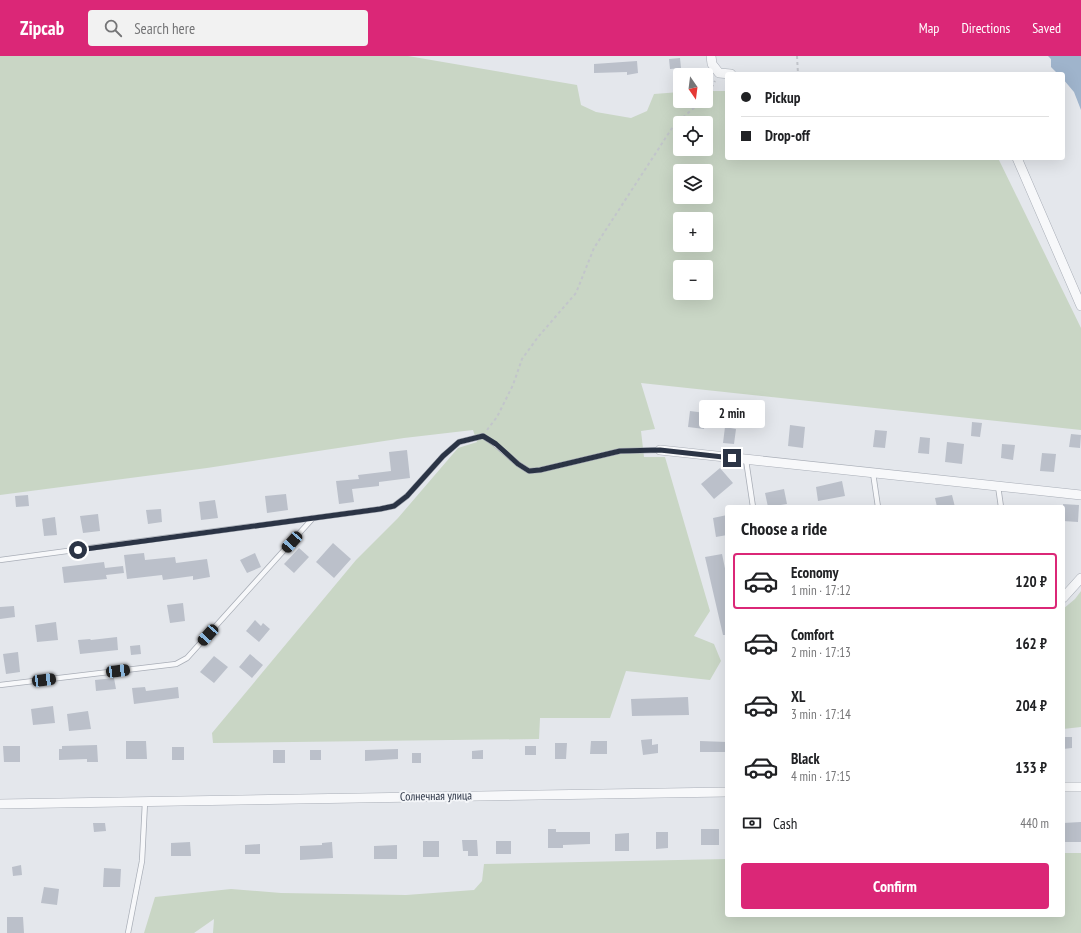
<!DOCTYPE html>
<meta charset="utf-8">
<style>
:root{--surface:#fff;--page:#f2f2f2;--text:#202124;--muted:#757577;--line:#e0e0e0;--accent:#db2777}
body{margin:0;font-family:"PT Sans Narrow",sans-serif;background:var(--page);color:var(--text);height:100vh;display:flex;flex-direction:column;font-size:15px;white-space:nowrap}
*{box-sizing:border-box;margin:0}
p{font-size:13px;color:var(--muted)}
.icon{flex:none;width:22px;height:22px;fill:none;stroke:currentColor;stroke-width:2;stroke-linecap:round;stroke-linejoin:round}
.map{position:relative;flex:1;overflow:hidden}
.sheet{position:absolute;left:725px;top:449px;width:340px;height:412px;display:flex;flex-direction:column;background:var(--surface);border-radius:4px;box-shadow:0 4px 16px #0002}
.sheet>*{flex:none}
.guide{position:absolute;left:725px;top:16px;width:340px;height:88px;border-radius:4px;box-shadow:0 4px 16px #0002;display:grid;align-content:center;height:88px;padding:0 16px;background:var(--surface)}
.needle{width:26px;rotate:166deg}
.controls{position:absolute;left:673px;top:12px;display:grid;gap:8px}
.controls a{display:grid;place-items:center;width:40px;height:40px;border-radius:4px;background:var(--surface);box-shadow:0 4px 16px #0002;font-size:20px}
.end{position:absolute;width:18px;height:18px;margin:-9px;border:5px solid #2b3445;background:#fff;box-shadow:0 0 0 2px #fff}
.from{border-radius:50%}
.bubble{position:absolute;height:28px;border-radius:4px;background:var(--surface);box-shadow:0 4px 16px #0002;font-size:13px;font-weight:800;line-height:28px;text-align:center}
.car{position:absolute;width:12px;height:24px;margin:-12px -6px;border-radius:5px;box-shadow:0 0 3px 1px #0007;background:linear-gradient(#222 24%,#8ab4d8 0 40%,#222 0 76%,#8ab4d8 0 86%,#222 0)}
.guide b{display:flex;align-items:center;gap:14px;height:38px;font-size:15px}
.guide b+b{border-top:1px solid var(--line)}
.guide i{width:10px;height:10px;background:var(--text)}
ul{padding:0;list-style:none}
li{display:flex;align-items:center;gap:12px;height:56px;margin:0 8px 6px;padding:0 8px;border:2px solid transparent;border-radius:4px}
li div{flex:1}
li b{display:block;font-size:15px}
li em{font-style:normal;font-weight:800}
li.selected{border-color:var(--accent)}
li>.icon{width:36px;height:36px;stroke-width:1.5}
h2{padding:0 16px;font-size:18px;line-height:48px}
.pay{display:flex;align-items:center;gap:10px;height:44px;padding:0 16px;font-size:15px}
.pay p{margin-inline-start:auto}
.primary-button{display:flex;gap:8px;margin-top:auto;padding:8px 16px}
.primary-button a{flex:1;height:46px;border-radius:4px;background:var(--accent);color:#fff;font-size:16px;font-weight:800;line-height:46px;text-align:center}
header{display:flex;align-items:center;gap:24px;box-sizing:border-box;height:56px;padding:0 20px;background:var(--accent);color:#fff}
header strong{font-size:19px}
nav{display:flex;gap:22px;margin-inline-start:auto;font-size:14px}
.search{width:280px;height:36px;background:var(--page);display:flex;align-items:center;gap:10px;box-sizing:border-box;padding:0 14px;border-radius:4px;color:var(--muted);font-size:15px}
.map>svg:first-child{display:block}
.green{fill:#c9d6c5;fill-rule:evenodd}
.water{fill:#9fb4cc}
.building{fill:#bbc0ca}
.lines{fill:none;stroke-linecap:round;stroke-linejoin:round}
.service-casing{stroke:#a9aeb7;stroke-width:6}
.minor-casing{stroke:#a9aeb7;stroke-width:10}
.path{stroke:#c2c5cb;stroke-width:2;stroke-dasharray:3 3;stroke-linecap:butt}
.service{stroke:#f7f8fa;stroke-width:4.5}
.minor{stroke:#f7f8fa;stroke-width:9}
.route{stroke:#2b3445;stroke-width:5}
.labels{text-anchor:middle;stroke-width:4;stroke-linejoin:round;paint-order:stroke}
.street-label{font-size:12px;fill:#2b3445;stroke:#f4f6f9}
</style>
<header>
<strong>Zipcab</strong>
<div class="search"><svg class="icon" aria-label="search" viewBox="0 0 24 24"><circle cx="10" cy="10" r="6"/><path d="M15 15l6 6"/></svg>Search here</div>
<nav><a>Map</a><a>Directions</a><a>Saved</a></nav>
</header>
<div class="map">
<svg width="1081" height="877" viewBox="0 0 1081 877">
<rect width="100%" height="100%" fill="#e4e7ec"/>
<!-- green -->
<path class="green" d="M0,0H408L577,29L581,49L596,56L631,62L647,55L654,38L680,36V45H706V35H727V102H998L1081,272V374L641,327L655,373L641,375L644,401H665L710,555L694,580L714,588L721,605L710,624L626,615L610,662H540L539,683L213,687L212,677L356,504L398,462L458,392L477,386L473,374L404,382L207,412L0,439ZM680,67H706V93H680ZM680,115H706V141H680ZM680,163H706V189H680ZM680,211H706V237H680Z
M1081,535V671L1063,673V553L1075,543Z
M1063,797H1081V877H213L214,863L194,877H144L155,841L231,833L281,837L406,839L474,834L482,825L484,808L727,803V859H1063Z"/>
<!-- water -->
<path class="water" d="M1048,0H1081V54L1074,36L1063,23V18H1058L1051,11V3Z"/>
<!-- building -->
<path class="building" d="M680,2L681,12L670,13L669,3Z
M637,5L638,17L627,19V16L594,17V8Z
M690,355L706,357L704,373L688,371Z
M972,366L982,367L980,381L971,380Z
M790,369L805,371L803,392L788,390Z
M725,371L736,373L734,388L723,387Z
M875,374L887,375L885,392L873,391Z
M1071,378L1081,379L1080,392L1069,391Z
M920,381L930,382L929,398L918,397Z
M947,386L964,388L962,408L945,406Z
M1002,388L1015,389L1013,404L1001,402Z
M407,394L410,422L379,426V430L352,433L354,446L339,448L336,425L359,423L358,419L391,415L389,396Z
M1042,397L1056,398L1054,416L1040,415Z
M720,412L733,427L714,443L701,428Z
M842,425L845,440L818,445L816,431Z
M784,433L787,448L768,451L765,437Z
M286,438L288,454L267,457L265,440Z
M28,439L29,450L16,451L15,440Z
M952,439L955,451H937L935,442Z
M215,444L218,462L201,464L199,446Z
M1063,448L1079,449L1078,466L1063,465Z
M161,453L162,466L148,468L146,454Z
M98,458L100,475L83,477L80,460Z
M727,459V479L716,481L713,462Z
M55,461L57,479L44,480L42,463Z
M333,487L351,503L334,522L316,506Z
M299,492L309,501L294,517L284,508Z
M144,497L145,504L175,501L176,507L207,503L210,521L193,524V520L163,524L162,519L127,523L124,499Z
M255,497L261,511L247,517L240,504Z
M722,498L727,522V579H723L705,501Z
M104,506L105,512L123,510L124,517L106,519L107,523L64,527L62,511Z
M183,547L185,565L170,567L167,549Z
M14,550L15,561L0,563V551Z
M255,564L261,570L263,567L270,573L259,586L246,575Z
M56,566L58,584L37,586L35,569Z
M117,581L118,594L80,598L78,584L90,583L91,584Z
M140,589L141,598L131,599L130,590Z
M18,596L20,616L6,618L3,598Z
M250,598L263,609L252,622L239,611Z
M214,600L228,611L214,627L200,616Z
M114,622L116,633L96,635L95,624Z
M145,631L146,635L178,631L179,642L134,648L132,632Z
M688,641L689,659L632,660L631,643Z
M53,650L55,667L33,669L31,653Z
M88,655L91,673L69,675L67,658Z
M1063,681H1072V692L1063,693Z
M652,683V689L658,688V697L643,699L641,684Z
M126,685H146L147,703H126Z
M591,685H607V698H590Z
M700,685L727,686V696H700Z
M555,687H567L566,703H555Z
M97,689L98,706H87V703L59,704V693H62V690Z
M3,690H20V706H4Z
M525,690H536V699H525Z
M172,691H184V704H172Z
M398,693V703L365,705V694Z
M273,694H285V707H273Z
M310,694H321V704H310Z
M483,694V703H472V695Z
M412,697H421V707H412Z
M1081,766V786H1063V767Z
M93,767H105L106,775L94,776Z
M548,773H556V776H590V788L563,789V792H548Z
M701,773H719V789H701Z
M656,776H668V792L656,793Z
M629,777V795H615V778Z
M462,784H477L478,800H468V795H463Z
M423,785H439V801H423Z
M496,785H511V798H496Z
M190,786L191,800H171V787Z
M332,786L333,802L300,804V790L322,789V787Z
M260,788V798H245V789Z
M397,789V803H374V790Z
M21,809L22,819L13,820L12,811Z
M104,812L121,813L120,831H103Z
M44,831L59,833L57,849L41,847Z
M7,861H23L24,877H7Z"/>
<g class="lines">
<defs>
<path id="service" d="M746,404L753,451
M873,417L878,451
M998,430L1001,451
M0,504L380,453L394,450L407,440L443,400L459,386L483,380L495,388L518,408L529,415L540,414L620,395L660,394
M0,629L176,608L187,602L313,462
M128,877L142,805L145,746"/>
<path id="minor" d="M711,0L712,8L719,17L731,18
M1017,102L1081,250
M660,394L1081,439
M1063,542L1081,522
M1063,731H1081
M0,748L727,736"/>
</defs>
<!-- service casing -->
<use href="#service" class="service-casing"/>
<!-- minor casing -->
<use href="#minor" class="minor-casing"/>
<!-- path -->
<path class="path" d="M797,0L798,18
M706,42L715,25
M487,374L497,361L513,329L522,303L538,281L576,237L594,192L674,69L702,45"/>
<!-- service -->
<use href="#service" class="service"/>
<!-- minor -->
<use href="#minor" class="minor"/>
</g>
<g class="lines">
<!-- route -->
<path class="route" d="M78,494L380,453L394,450L407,440L443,400L459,386L483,380L496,388L518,408L529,415L540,414L620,395L660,394L732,402"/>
</g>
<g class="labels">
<!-- street labels -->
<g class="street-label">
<text transform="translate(436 740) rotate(-1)" y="4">Солнечная улица</text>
</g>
</g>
</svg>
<div class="controls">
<a><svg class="needle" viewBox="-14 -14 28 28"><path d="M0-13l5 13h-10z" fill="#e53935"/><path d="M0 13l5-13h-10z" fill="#757577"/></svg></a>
<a><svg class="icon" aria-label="locate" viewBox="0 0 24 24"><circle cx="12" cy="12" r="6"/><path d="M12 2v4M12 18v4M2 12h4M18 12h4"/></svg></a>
<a><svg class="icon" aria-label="layers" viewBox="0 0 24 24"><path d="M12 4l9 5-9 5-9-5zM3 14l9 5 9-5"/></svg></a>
<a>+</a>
<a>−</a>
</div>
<i class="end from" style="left:78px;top:494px"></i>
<i class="end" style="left:732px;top:402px"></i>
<div class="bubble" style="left:699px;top:344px;width:66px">2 min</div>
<i class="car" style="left:292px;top:486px;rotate:222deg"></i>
<i class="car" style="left:208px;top:579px;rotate:222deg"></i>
<i class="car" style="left:118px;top:615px;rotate:83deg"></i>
<i class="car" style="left:44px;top:624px;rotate:83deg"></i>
<div class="guide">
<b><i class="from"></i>Pickup</b>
<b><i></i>Drop-off</b>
</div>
<section class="sheet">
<h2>Choose a ride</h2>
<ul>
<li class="selected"><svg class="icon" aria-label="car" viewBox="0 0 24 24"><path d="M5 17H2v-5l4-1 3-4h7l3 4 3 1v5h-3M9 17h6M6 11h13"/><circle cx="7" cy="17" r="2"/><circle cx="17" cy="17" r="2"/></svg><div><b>Economy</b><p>1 min · 17:12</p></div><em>120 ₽</em></li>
<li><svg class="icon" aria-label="car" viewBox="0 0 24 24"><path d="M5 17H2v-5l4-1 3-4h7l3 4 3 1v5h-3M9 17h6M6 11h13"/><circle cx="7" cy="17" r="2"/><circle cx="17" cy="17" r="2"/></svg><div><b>Comfort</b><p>2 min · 17:13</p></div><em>162 ₽</em></li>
<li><svg class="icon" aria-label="car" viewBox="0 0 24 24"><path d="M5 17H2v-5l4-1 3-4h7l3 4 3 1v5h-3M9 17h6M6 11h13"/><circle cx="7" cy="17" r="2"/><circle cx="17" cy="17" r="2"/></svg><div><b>XL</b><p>3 min · 17:14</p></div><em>204 ₽</em></li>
<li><svg class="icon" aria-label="car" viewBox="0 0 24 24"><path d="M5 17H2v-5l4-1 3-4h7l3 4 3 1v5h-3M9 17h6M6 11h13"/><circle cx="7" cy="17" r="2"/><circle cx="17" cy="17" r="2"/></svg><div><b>Black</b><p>4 min · 17:15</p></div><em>133 ₽</em></li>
</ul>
<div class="pay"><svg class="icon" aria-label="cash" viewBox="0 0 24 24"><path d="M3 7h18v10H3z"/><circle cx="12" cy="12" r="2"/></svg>Cash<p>440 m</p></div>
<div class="primary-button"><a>Confirm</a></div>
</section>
</div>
